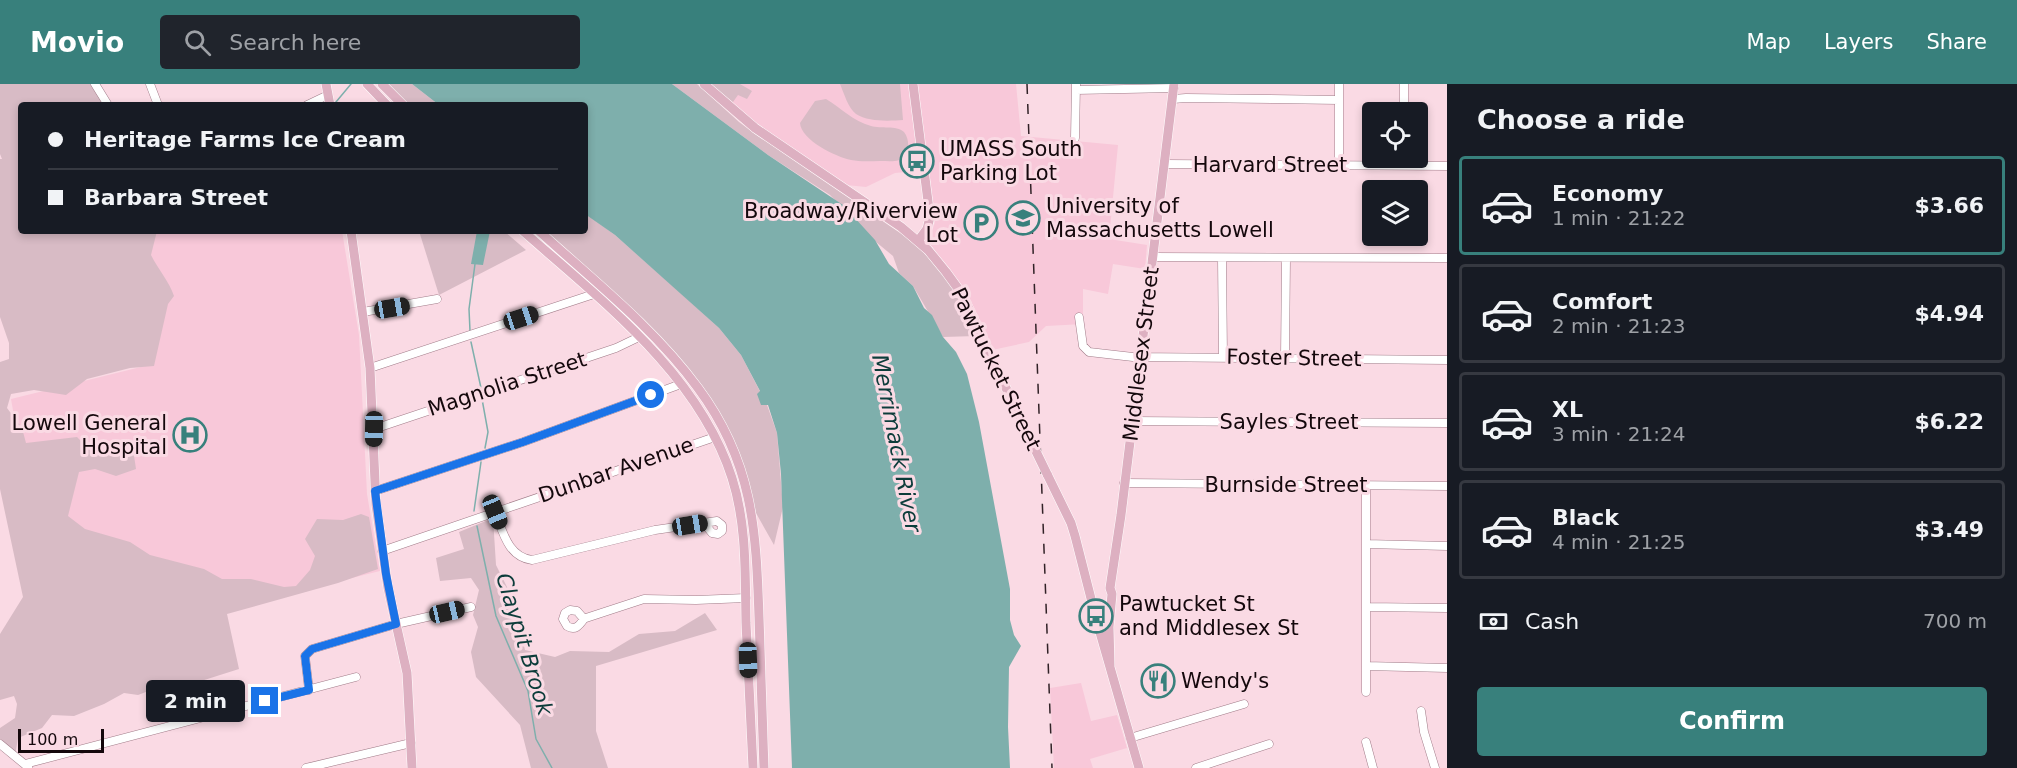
<!DOCTYPE html>
<meta charset="utf-8">
<style>
:root{--surface:#171b24;--page:#20242c;--text:#f1f3f6;--muted:#9ea1a6;--line:#363941;--accent:#38807c}
body{margin:0;font-family:"DejaVu Sans",sans-serif;background:var(--page);color:var(--text);height:100vh;display:flex;flex-direction:column;font-size:22px;white-space:nowrap}
*{box-sizing:border-box;margin:0}
p{font-size:20px;color:var(--muted)}
.icon{flex:none;width:33px;height:33px;fill:none;stroke:currentColor;stroke-width:2;stroke-linecap:round;stroke-linejoin:round}
.map{position:relative;flex:1;overflow:hidden}
.side{display:flex;flex-direction:column;background:var(--surface);width:570px}
.side>*{flex:none}
.top-card{position:absolute;left:18px;top:18px;width:570px;height:132px;border-radius:6px;box-shadow:0 3px 9px #0003;display:grid;align-content:center;height:132px;padding:0 30px;background:var(--surface)}
.controls{position:absolute;left:1362px;top:18px;display:grid;gap:12px}
.controls a{display:grid;place-items:center;width:66px;height:66px;border-radius:6px;background:var(--surface);box-shadow:0 3px 9px #0003;font-size:30px}
.scale{position:absolute;left:18px;bottom:15px;width:86px;box-sizing:border-box;padding-left:6px;border:3px solid #14080c;border-top:0;font-size:16px;line-height:21px;white-space:nowrap;color:#14080c;-webkit-text-stroke:4px #fadae4;paint-order:stroke}
.end{position:absolute;width:27px;height:27px;margin:-14px;border:8px solid #1a73e8;background:#fff;box-shadow:0 0 0 3px #fff}
.from{border-radius:50%}
.bubble{position:absolute;height:42px;border-radius:6px;background:var(--surface);box-shadow:0 3px 9px #0003;font-size:20px;font-weight:700;line-height:42px;text-align:center}
.car{position:absolute;width:18px;height:36px;margin:-18px -9px;border-radius:8px;box-shadow:0 0 4px 2px #0007;background:linear-gradient(#222 24%,#8ab4d8 0 40%,#222 0 76%,#8ab4d8 0 86%,#222 0)}
.top-card b{display:flex;align-items:center;gap:21px;height:57px;font-size:22px}
.top-card b+b{border-top:2px solid var(--line)}
.top-card i{width:15px;height:15px;background:var(--text)}
ul{padding:0;list-style:none}
li{display:flex;align-items:center;gap:18px;height:99px;margin:0 12px 9px;padding:0 18px;border:3px solid var(--line);border-radius:6px}
li div{flex:1}
li b{display:block;font-size:22px}
li em{font-style:normal;font-weight:700}
li.selected{border-color:var(--accent)}
li>.icon{width:54px;height:54px;stroke-width:1.5}
h2{padding:0 30px;font-size:27px;line-height:72px}
.pay{display:flex;align-items:center;gap:15px;height:66px;padding:0 30px;font-size:22px}
.pay p{margin-inline-start:auto}
.button{display:flex;gap:12px;margin-top:auto;padding:12px 30px}
.button a{flex:1;height:69px;border-radius:6px;background:var(--accent);color:#fff;font-size:24px;font-weight:700;line-height:69px;text-align:center}
header{display:flex;align-items:center;gap:36px;box-sizing:border-box;height:84px;padding:0 30px;background:var(--accent);color:#fff}
header strong{font-size:28px}
nav{display:flex;gap:33px;margin-inline-start:auto;font-size:21px}
.search{width:420px;height:54px;background:var(--page);display:flex;align-items:center;gap:15px;box-sizing:border-box;padding:0 21px;border-radius:6px;color:var(--muted);font-size:22px}
main{display:flex;flex:1;min-height:0}
.map>svg:first-child{display:block}
.built{fill:#f8c8d9}
.green{fill:#d8bbc5}
.water{fill:#7eafac}
.lines{fill:none;stroke-linecap:round;stroke-linejoin:round}
.stream{stroke:#7eafac;stroke-width:1.5}
.minor-casing{stroke:#a17c89;stroke-width:9}
.major-casing{stroke:#fff;stroke-width:10}
.minor{stroke:#fff;stroke-width:8}
.major{stroke:#ddb0c1;stroke-width:9}
.rail{stroke:#312227;stroke-width:1.5;stroke-dasharray:10 10;stroke-linecap:butt}
.major-bridge-casing{stroke:#fff;stroke-width:10;stroke-linecap:butt}
.major-bridge{stroke:#ddb0c1;stroke-width:9}
.route{stroke:#1a73e8;stroke-width:8}
.labels{text-anchor:middle;stroke-width:6;stroke-linejoin:round;paint-order:stroke}
.poi-label{font-size:21px;fill:#14080c;stroke:#fadae4;text-anchor:start}
.street-label{font-size:21px;fill:#14080c;stroke:#fadae4}
.water-label{font-size:22px;font-style:italic;fill:#0c3c3a;stroke:#fadae4}
</style>
<header>
<strong>Movio</strong>
<div class="search"><svg class="icon" aria-label="search" viewBox="0 0 24 24"><circle cx="10" cy="10" r="6"/><path d="M15 15l6 6"/></svg>Search here</div>
<nav><a>Map</a><a>Layers</a><a>Share</a></nav>
</header>
<main>
<div class="map">
<svg width="1447" height="684" viewBox="0 0 1447 684">
<rect width="100%" height="100%" fill="#fadae4"/>
<!-- built -->
<path class="built" d="M710,0H1016L1021,52L1118,61L1109,155L1147,161L1145,185L1113,180L1108,210L1083,205V240L1046,242L1029,258L992,266L968,213L930,160V153L935,138L929,86L895,89L866,103L846,101L763,47Z
M147,147H342L359,251L367,410L380,487L226,525L45,509L11,315L153,280Z
M1081,599L1091,637L1117,631L1127,664L1090,675L1093,684H1054L1050,604Z"/>
<!-- green -->
<path class="green" d="M0,0H91L105,21H21V147H157L151,171C158,185 169,197 174,212L168,220L154,282L130,284L87,295L66,311L34,306L11,310L7,324L22,344L26,359L77,353C92,370 112,368 133,365L136,385L116,392L95,385L79,388L68,432L85,445L130,458L150,471L204,485L222,495H251L284,503L296,502L310,486L315,472L305,455L317,435L343,436L361,430L369,433L378,485L338,499L227,530L239,585L198,598L188,630L181,620L172,598L138,611L124,609L104,620L74,632L52,631L42,644L18,654L15,672L0,655V644L15,634L17,620L14,612L0,616V550L23,513L0,405V278L9,275V259L0,233V75H2L0,70Z
M387,0H412L439,21H408Z
M672,0H697L739,38L755,50L903,151L925,170L939,185L954,205L976,252L943,253L913,202L899,189L893,172L876,158L830,111L768,71Z
M710,0H740L752,7L747,15L738,11L733,18Z
M840,0H900L903,36C889,37 868,38 856,30C848,24 844,9 840,0Z
M826,15C841,24 853,37 871,42C881,45 896,41 904,48C909,54 909,64 907,71C900,79 890,77 880,77C871,77 861,78 851,76C836,73 801,56 800,39L815,17Z
M585,129L615,151L675,204L719,244L741,271L767,321L777,349L783,423L774,461L756,429L745,388L733,356L706,307L671,266L545,147H585Z
M419,147H504L526,166L439,211Z
M493,434L496,481L513,515L525,566L555,573L570,567L609,568L639,550L675,547L705,529L717,546L596,582V647L608,684H531L520,641L476,593L471,568L478,543L473,531L479,506L471,494L440,497L436,474L464,465L459,448Z"/>
<!-- water -->
<path class="water" d="M412,0H672L768,71L843,121L875,156L889,180L913,202L924,224L932,231L943,253L956,268L967,290L979,338L1010,505V536L1014,551L1021,562L1009,583L1008,643L1010,684H792L781,390L777,349L768,321H761L757,310L760,307L741,271L719,244L615,151L585,130V21H439Z
M477,147H490L483,181L471,180Z"/>
<g class="lines">
<!-- stream -->
<path class="stream" d="M336,18L351,0
M470,247L469,225L475,180
M471,258L481,304
M482,315L488,348L485,364
M474,427L481,378
M477,442L496,532L528,607L536,655L552,684"/>
<defs>
<path id="minor" d="M95,0L108,21
M150,0L158,21
M1076,6L1174,4
M1173,15L1186,14L1339,16
M307,21L328,11
M1404,28V0
M1075,54L1076,0
M1165,80L1447,82
M1339,81V0
M1153,173L1447,174
M1222,174L1223,274
M363,228L437,215
M1079,233L1083,262L1089,268L1133,273L1447,276
M1285,274L1286,174
M370,284L594,210
M1132,337L1447,339
M374,345L616,264L639,253
M1124,399L1447,402
M1366,402V608
M375,407L523,358L681,300
M495,428C503,448 508,473 532,476L655,446L717,437L722,441V447L718,450L712,449L704,439
M1366,460L1447,462
M382,467L715,353
M1366,523L1447,524
M584,535C579,542 575,547 567,542L563,535L565,529L570,526L577,527L584,535L586,534L644,515L696,516L746,514
M1366,582L1447,584
M309,606L305,572L312,565L396,540L471,523
M1421,627L1424,648L1435,684
M1130,654L1244,620
M1366,658L1373,684
M0,660L28,683
M25,680L356,593
M306,684L411,659
M1196,684L1269,660"/>
<path id="major" d="M326,0L330,21
M367,0L387,21
M382,0L403,21
M704,0L755,44L901,143L928,166L946,188L962,210L1029,353
M913,0L930,133L927,145L918,157
M351,147L370,284L376,421L388,504L407,589L412,684
M523,147C602,217 699,290 732,394C747,441 745,490 746,539C748,587 751,636 753,684
M539,147C594,197 654,244 698,304C753,378 756,445 759,533C761,584 762,634 764,684
M1047,390L1071,439L1075,452L1097,538L1139,684
M1110,582L1109,543L1112,510L1110,504L1121,431L1174,0"/>
</defs>
<!-- minor casing -->
<use href="#minor" class="minor-casing"/>
<!-- major casing -->
<use href="#major" class="major-casing"/>
<!-- minor -->
<use href="#minor" class="minor"/>
<!-- major -->
<use href="#major" class="major"/>
<!-- rail -->
<path class="rail" d="M1027,0L1052,684"/>
<defs>
<path id="major-bridge" d="M1029,353L1047,390"/>
</defs>
<!-- major-bridge casing -->
<use href="#major-bridge" class="major-bridge-casing"/>
<!-- major-bridge -->
<use href="#major-bridge" class="major-bridge"/>
</g>
<g class="lines">
<!-- route -->
<path class="route" d="M265,617L309,606L305,572L312,565L396,540L386,490L375,407L523,358L651,311"/>
</g>
<!-- icons -->
<defs>
<symbol id="bus-ring" viewBox="-11 -11 22 22"><circle r="9.5" fill="#fadae4" stroke="#38807c" stroke-width="1.5"/><path d="M-5-6H5V4H4V6H2V4H-2V6H-4V4H-5ZM-3.5-4V0h7V-4ZM-3.5 1.2v1.5H-2V1.2ZM2 1.2v1.5H3.5V1.2Z" fill="#38807c"/></symbol>
<symbol id="university-ring" viewBox="-11 -11 22 22"><circle r="9.5" fill="#fadae4" stroke="#38807c" stroke-width="1.5"/><path d="M0-5L7-2L0 1L-7-2ZM-4 1L0 2.5L4 1V4Q0 6-4 4Z" fill="#38807c"/></symbol>
<symbol id="parking-ring" viewBox="-11 -11 22 22"><circle r="9.5" fill="#fadae4" stroke="#38807c" stroke-width="1.5"/><path d="M-3.5-5.5H1a3.5 3.5 0 0 1 0 7H-1V5.5H-3.5ZM-1-3.4V-.6H.8a1.4 1.4 0 0 0 0-2.8Z" fill="#38807c"/></symbol>
<symbol id="hospital-ring" viewBox="-11 -11 22 22"><circle r="9.5" fill="#fadae4" stroke="#38807c" stroke-width="1.5"/><path d="M-5-5h3v3.5h4V-5h3V5h-3V1.5h-4V5h-3Z" fill="#38807c"/></symbol>
<symbol id="restaurant-ring" viewBox="-11 -11 22 22"><circle r="9.5" fill="#fadae4" stroke="#38807c" stroke-width="1.5"/><path d="M-5-6h1v4h1v-4h1v4h1v-4h1v5L-1.5 .5V6h-2V.5L-5-1ZM5-6V6H3V1.5H1.5Q1.5-4 5-6Z" fill="#38807c"/></symbol>
</defs>
<g fill-rule="evenodd">
<use href="#bus-ring" x="898" y="58" width="38" height="38"/>
<use href="#university-ring" x="1004" y="115" width="38" height="38"/>
<use href="#parking-ring" x="962" y="120" width="38" height="38"/>
<use href="#hospital-ring" x="171" y="332" width="38" height="38"/>
<use href="#bus-ring" x="1077" y="513" width="38" height="38"/>
<use href="#restaurant-ring" x="1139" y="578" width="38" height="38"/>
</g>
<g class="labels">
<!-- poi labels -->
<g class="poi-label">
<text x="940" y="72">UMASS South<tspan x="940" dy="24">Parking Lot</tspan></text>
<text x="1046" y="129">University of<tspan x="1046" dy="24">Massachusetts Lowell</tspan></text>
<text x="958" y="134" text-anchor="end">Broadway/Riverview<tspan x="958" dy="24">Lot</tspan></text>
<text x="167" y="346" text-anchor="end">Lowell General<tspan x="167" dy="24">Hospital</tspan></text>
<text x="1119" y="527">Pawtucket St<tspan x="1119" dy="24">and Middlesex St</tspan></text>
<text x="1181" y="604">Wendy's</text>
</g>
<!-- street labels -->
<g class="street-label">
<text x="1270" y="88">Harvard Street</text>
<text transform="translate(1141 270) rotate(-83)" y="7">Middlesex Street</text>
<text transform="translate(1294 274) rotate(1)" y="7">Foster Street</text>
<text transform="translate(996 285) rotate(64)" y="7">Pawtucket Street</text>
<text transform="translate(507 300) rotate(-18)" y="7">Magnolia Street</text>
<text x="1289" y="345">Sayles Street</text>
<text transform="translate(616 386) rotate(-19)" y="7">Dunbar Avenue</text>
<text x="1286" y="408">Burnside Street</text>
</g>
<!-- water labels -->
<g class="water-label">
<text transform="translate(897 359) rotate(79)" y="8">Merrimack River</text>
<text transform="translate(525 560) rotate(73)" y="8">Claypit Brook</text>
</g>
</g>
</svg>
<div class="controls">
<a><svg class="icon" aria-label="locate" viewBox="0 0 24 24"><circle cx="12" cy="12" r="6"/><path d="M12 2v4M12 18v4M2 12h4M18 12h4"/></svg></a>
<a><svg class="icon" aria-label="layers" viewBox="0 0 24 24"><path d="M12 4l9 5-9 5-9-5zM3 14l9 5 9-5"/></svg></a>
</div>
<div class="scale">100 m</div>
<i class="end from" style="left:651px;top:311px"></i>
<i class="end" style="left:265px;top:617px"></i>
<div class="bubble" style="left:146px;top:596px;width:99px">2 min</div>
<i class="car" style="left:392px;top:224px;rotate:80deg"></i>
<i class="car" style="left:521px;top:234px;rotate:72deg"></i>
<i class="car" style="left:374px;top:345px;rotate:181deg"></i>
<i class="car" style="left:495px;top:428px;rotate:158deg"></i>
<i class="car" style="left:690px;top:441px;rotate:81deg"></i>
<i class="car" style="left:447px;top:528px;rotate:77deg"></i>
<i class="car" style="left:748px;top:576px;rotate:178deg"></i>
<div class="top-card">
<b><i class="from"></i>Heritage Farms Ice Cream</b>
<b><i></i>Barbara Street</b>
</div>
</div>
<section class="side">
<h2>Choose a ride</h2>
<ul>
<li class="selected"><svg class="icon" aria-label="car" viewBox="0 0 24 24"><path d="M5 17H2v-5l4-1 3-4h7l3 4 3 1v5h-3M9 17h6M6 11h13"/><circle cx="7" cy="17" r="2"/><circle cx="17" cy="17" r="2"/></svg><div><b>Economy</b><p>1 min · 21:22</p></div><em>$3.66</em></li>
<li><svg class="icon" aria-label="car" viewBox="0 0 24 24"><path d="M5 17H2v-5l4-1 3-4h7l3 4 3 1v5h-3M9 17h6M6 11h13"/><circle cx="7" cy="17" r="2"/><circle cx="17" cy="17" r="2"/></svg><div><b>Comfort</b><p>2 min · 21:23</p></div><em>$4.94</em></li>
<li><svg class="icon" aria-label="car" viewBox="0 0 24 24"><path d="M5 17H2v-5l4-1 3-4h7l3 4 3 1v5h-3M9 17h6M6 11h13"/><circle cx="7" cy="17" r="2"/><circle cx="17" cy="17" r="2"/></svg><div><b>XL</b><p>3 min · 21:24</p></div><em>$6.22</em></li>
<li><svg class="icon" aria-label="car" viewBox="0 0 24 24"><path d="M5 17H2v-5l4-1 3-4h7l3 4 3 1v5h-3M9 17h6M6 11h13"/><circle cx="7" cy="17" r="2"/><circle cx="17" cy="17" r="2"/></svg><div><b>Black</b><p>4 min · 21:25</p></div><em>$3.49</em></li>
</ul>
<div class="pay"><svg class="icon" aria-label="cash" viewBox="0 0 24 24"><path d="M3 7h18v10H3z"/><circle cx="12" cy="12" r="2"/></svg>Cash<p>700 m</p></div>
<div class="button"><a>Confirm</a></div>
</section>
</main>
